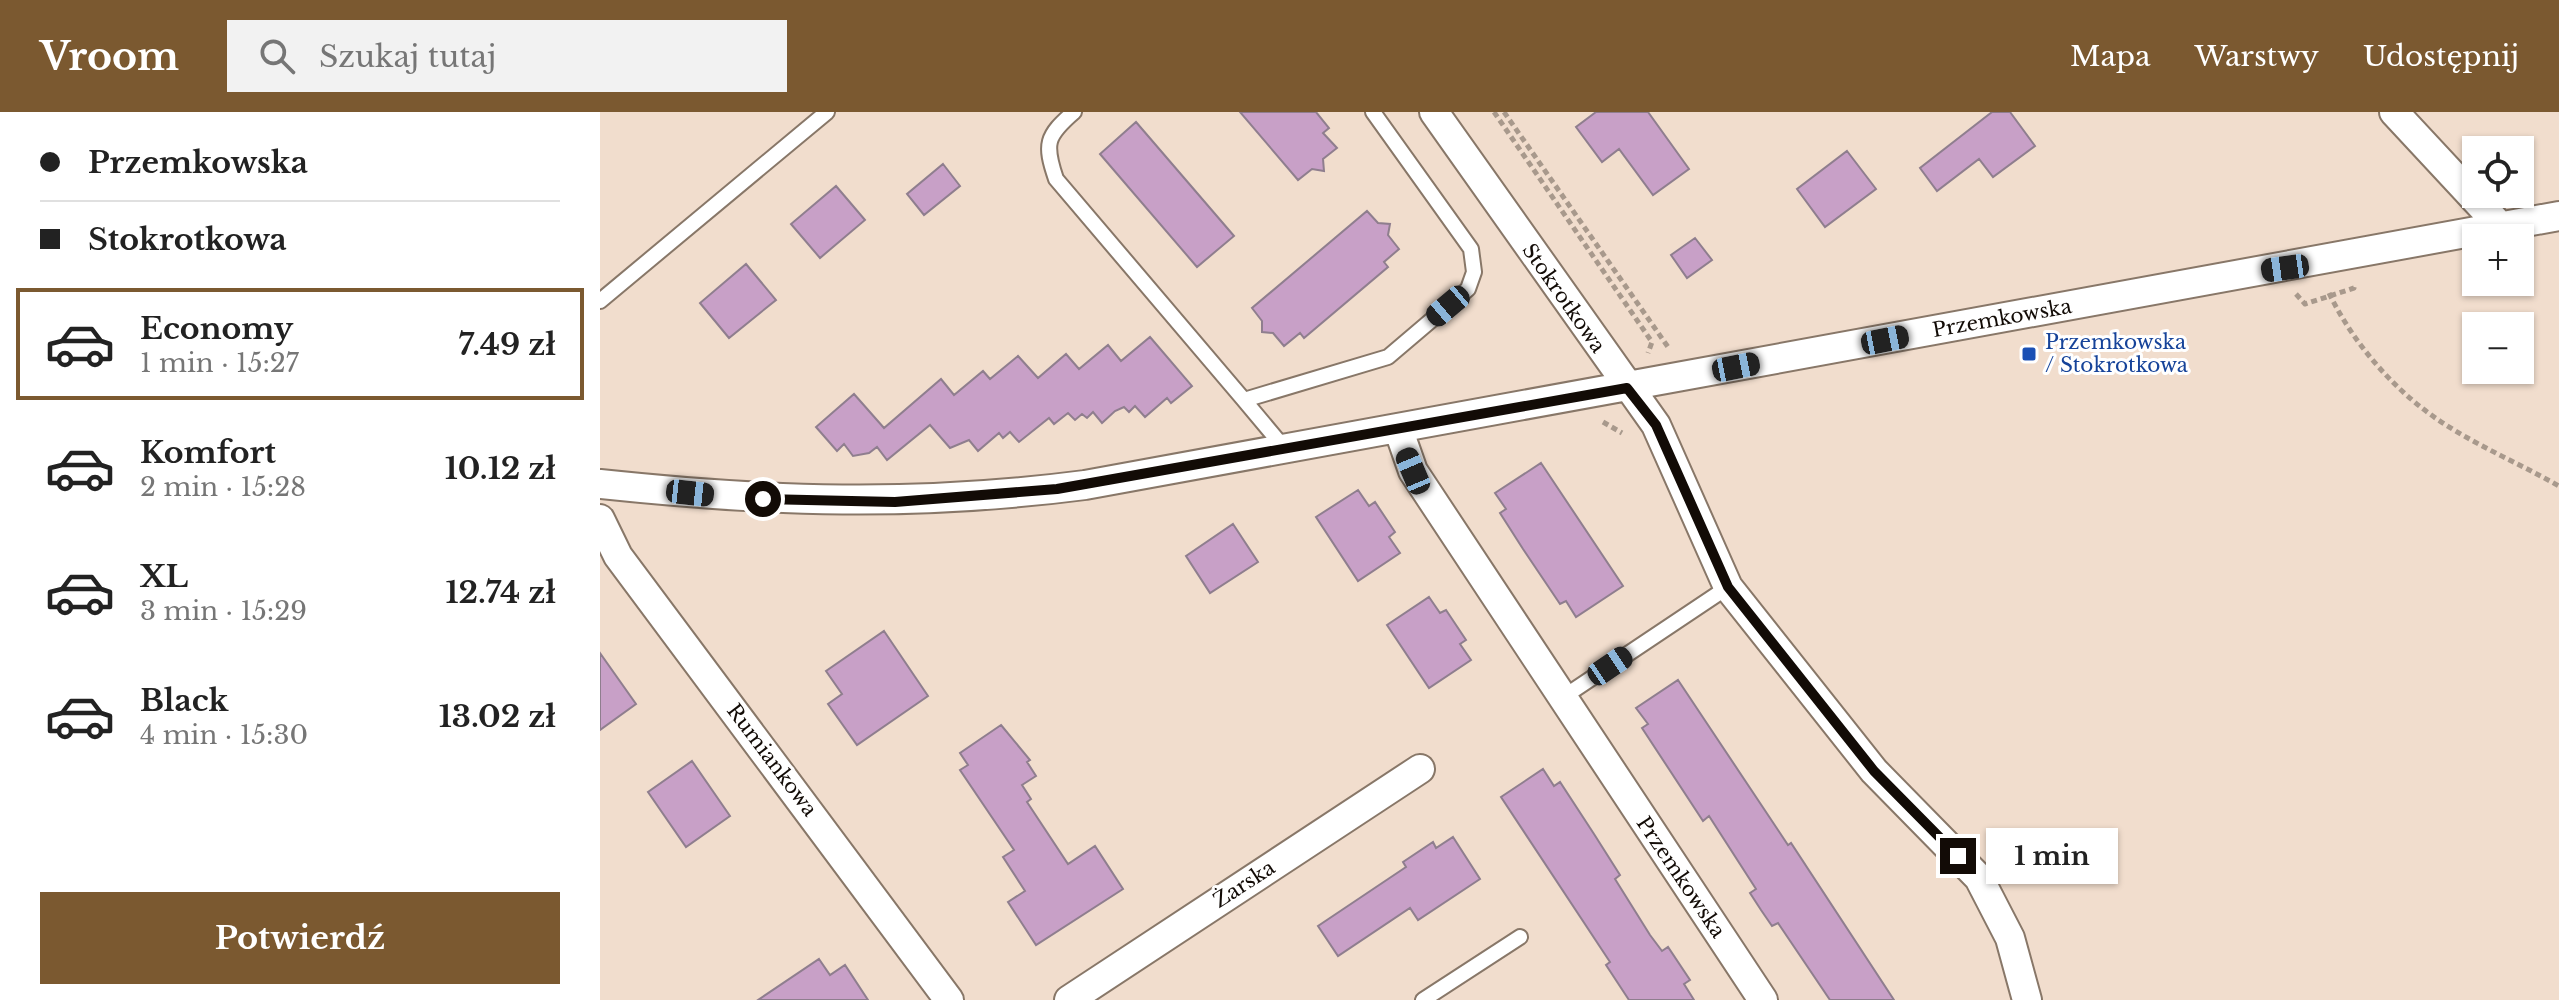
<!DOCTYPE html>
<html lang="pl">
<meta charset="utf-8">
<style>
:root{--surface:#fff;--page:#f2f2f2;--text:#222;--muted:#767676;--line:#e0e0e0;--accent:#7b5930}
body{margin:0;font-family:"Libre Baskerville",serif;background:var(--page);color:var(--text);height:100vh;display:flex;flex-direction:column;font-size:30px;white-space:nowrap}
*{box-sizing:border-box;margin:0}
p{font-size:26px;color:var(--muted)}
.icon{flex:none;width:44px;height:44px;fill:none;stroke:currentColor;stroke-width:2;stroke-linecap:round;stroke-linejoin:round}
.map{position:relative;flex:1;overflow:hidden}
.drawer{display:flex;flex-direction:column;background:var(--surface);width:600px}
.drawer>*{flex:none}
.hud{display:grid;align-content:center;height:176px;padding:0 40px;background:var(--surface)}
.controls{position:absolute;left:1862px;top:24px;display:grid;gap:16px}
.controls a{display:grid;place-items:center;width:72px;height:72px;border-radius:0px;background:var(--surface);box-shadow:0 2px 6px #0004;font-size:40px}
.end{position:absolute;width:36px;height:36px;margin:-18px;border:10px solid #120b06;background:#fff;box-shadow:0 0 0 4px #fff}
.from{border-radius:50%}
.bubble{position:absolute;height:56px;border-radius:0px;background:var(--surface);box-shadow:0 2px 6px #0004;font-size:26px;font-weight:700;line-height:56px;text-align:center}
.car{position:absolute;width:24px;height:48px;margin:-24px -12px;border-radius:10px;box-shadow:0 0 6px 2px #0007;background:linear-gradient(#222 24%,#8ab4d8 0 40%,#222 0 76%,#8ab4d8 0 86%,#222 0)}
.hud b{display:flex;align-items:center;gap:28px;height:76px;font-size:30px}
.hud b+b{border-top:2px solid var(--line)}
.hud i{width:20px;height:20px;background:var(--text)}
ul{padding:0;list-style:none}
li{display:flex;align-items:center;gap:24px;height:112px;margin:0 16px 12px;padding:0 24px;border:4px solid transparent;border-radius:0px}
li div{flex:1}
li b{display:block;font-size:30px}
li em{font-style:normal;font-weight:700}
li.current{border-color:var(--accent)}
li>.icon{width:72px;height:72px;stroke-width:1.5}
.action{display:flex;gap:16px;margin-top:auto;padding:16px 40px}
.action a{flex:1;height:92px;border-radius:0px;background:var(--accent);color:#fff;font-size:32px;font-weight:700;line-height:92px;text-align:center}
header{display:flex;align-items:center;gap:48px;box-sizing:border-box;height:112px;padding:0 40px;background:var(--accent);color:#fff}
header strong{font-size:38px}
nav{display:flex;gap:44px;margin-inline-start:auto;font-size:28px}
.search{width:560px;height:72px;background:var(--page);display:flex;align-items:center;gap:20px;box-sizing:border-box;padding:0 28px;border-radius:0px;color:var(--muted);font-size:30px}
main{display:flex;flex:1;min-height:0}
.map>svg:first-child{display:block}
.building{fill:#c8a0c7;stroke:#8f7e8e;stroke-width:2}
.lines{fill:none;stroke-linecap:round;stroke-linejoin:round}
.service-casing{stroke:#887768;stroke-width:18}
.minor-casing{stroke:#887768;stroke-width:32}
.path{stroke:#a8998c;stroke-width:5;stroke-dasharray:6 4;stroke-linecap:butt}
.service{stroke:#fff;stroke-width:14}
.minor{stroke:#fff;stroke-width:28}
.route{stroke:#120b06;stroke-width:10}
.transit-dot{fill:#1a4fb4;stroke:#fff;stroke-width:3}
.labels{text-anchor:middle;stroke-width:6;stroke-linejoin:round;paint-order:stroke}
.street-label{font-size:20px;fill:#120b06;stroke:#fff}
.transit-label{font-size:20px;fill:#164399;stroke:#fff;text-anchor:start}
</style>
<header>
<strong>Vroom</strong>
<div class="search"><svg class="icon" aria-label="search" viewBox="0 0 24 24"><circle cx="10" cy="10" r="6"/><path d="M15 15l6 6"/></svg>Szukaj tutaj</div>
<nav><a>Mapa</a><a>Warstwy</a><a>Udostępnij</a></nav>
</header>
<main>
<section class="drawer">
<div class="hud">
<b><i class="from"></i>Przemkowska</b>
<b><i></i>Stokrotkowa</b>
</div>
<ul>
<li class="current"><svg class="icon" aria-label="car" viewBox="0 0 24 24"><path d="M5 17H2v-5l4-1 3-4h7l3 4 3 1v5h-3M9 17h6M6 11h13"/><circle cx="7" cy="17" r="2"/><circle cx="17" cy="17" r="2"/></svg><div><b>Economy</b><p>1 min · 15:27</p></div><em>7.49 zł</em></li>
<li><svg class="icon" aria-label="car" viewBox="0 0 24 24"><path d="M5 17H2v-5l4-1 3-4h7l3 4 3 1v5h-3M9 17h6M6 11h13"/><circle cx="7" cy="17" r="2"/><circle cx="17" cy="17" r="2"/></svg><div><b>Komfort</b><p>2 min · 15:28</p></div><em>10.12 zł</em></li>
<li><svg class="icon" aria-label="car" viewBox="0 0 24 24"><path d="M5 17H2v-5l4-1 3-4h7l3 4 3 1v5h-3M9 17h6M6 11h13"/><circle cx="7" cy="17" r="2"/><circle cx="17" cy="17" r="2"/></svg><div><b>XL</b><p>3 min · 15:29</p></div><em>12.74 zł</em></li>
<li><svg class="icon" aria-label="car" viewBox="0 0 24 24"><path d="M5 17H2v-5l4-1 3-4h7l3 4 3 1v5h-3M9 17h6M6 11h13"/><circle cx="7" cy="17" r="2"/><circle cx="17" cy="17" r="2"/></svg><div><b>Black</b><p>4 min · 15:30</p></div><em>13.02 zł</em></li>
</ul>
<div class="action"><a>Potwierdź</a></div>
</section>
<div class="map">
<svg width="1959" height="888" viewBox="0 0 1959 888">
<rect width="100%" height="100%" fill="#f1ddcd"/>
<!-- building -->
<path class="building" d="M640,0H716L729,16L723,21L737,36L723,47L724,59L712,57L698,68Z
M996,0H1048L1089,57L1053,83L1019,37L1002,50L976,15Z
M1392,0H1410L1435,34L1393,65L1379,47L1337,79L1320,56Z
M536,10L634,124L597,155L500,42Z
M1247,39L1276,77L1225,115L1197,77Z
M343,52L360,74L324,103L307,82Z
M236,74L265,108L220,146L191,112Z
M767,99L778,111L790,112L788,123L799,137L784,150L788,155L704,226L700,221L684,234L673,221L662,220V209L652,196Z
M1095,126L1112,148L1087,166L1071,143Z
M146,152L176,188L129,226L100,191Z
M550,225L592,274L571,291L567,286L545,305L535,294L529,300L524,295L515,299L502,311L493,300L487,306L482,302L475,308L468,301L454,312L449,306L419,330L410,320L403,326L399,321L378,339L369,328L350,336L330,313L287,348L277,335L269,341L253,344L244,332L237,339L216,315L254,282L284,316L341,267L354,283L383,259L390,267L418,244L438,266L466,242L479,257L508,233L521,249Z
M941,351L1023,474L976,505L966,489L960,492L923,437L900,401L906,397L895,381Z
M758,378L769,394L775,390L795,420L789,425L800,441L758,469L716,405Z
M633,412L658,450L610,481L586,444Z
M829,485L840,501L846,498L866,528L860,532L871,548L829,576L787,513Z
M284,519L328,584L257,633L228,592L242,582L226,559Z
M0,541L36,592L0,618Z
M1078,568L1188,733L1191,731L1294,888H1230L1178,811L1172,814L1161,798L1150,781L1156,777L1109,704L1103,709L1042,616L1048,612L1036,596Z
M401,613L430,648L427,650L436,664L422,673L431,687L427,690L468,752L495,734L523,777L436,833L408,790L425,779L403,745L414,738L360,658L368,653L360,641Z
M92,649L130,704L86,735L48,680Z
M943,657L954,674L960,670L994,722L1020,763L1015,767L1050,823L1062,839L1068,835L1090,868L1084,872L1094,888H1029L1006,853L1010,850L901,685Z
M853,725L880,767L818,808L810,796L738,844L718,814L806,755L803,750L833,730L836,736Z
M219,847L230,863L245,853L268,888H158Z"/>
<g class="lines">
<defs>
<path id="service" d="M474,0C446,24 444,32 456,67L644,288L788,245L868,177L874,160L871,137L773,0
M0,189L227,0
M644,288L685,337
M962,586L1128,475
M823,888L920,825"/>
<path id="minor" d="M834,0L1056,313L1128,475L1274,659L1379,766L1410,826L1427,888
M1794,0L1901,115
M798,316L813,359L1163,888
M0,372C170,390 315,395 485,373L1959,104
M0,407L18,444L349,888
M469,888L820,657"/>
</defs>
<!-- service casing -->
<use href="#service" class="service-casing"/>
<!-- minor casing -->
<use href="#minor" class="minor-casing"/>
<!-- path -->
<path class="path" d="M894,0L1052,230L1048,241
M904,0L1068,235
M1729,181C1754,233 1797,282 1846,313C1882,336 1922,353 1959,374
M1696,182L1705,192L1754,176L1755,171
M1003,310L1022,321"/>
<!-- service -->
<use href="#service" class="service"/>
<!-- minor -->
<use href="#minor" class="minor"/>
</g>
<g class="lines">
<!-- route -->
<path class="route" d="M163,387L295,390L457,377L1027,276L1056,313L1128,475L1274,659L1358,744"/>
</g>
<!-- markers -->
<rect class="transit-dot" x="1421" y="234" width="16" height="16" rx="4"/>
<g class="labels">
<!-- street labels -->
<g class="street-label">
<text transform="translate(964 186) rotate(55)" y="7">Stokrotkowa</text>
<text transform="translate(1402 206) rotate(-10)" y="7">Przemkowska</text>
<text transform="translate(172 648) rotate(53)" y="7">Rumiankowa</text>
<text transform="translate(1081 765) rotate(56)" y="7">Przemkowska</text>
<text transform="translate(644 772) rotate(-33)" y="7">Żarska</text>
</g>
<!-- transit labels -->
<g class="transit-label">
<text x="1445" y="237">Przemkowska<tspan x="1445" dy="23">/ Stokrotkowa</tspan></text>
</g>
</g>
</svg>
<div class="controls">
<a><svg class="icon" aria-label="locate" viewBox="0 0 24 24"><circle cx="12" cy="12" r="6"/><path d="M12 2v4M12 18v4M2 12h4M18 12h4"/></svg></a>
<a>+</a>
<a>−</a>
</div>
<i class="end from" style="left:163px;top:387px"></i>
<i class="end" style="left:1358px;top:744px"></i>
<div class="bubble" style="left:1386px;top:716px;width:132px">1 min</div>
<i class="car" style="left:1685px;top:156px;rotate:262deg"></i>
<i class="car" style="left:848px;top:194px;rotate:230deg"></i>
<i class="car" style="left:1285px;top:228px;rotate:79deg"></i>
<i class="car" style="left:1136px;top:255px;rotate:79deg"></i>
<i class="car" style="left:813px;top:359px;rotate:337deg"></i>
<i class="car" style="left:90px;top:381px;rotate:96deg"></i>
<i class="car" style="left:1010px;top:554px;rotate:56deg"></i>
</div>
</main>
